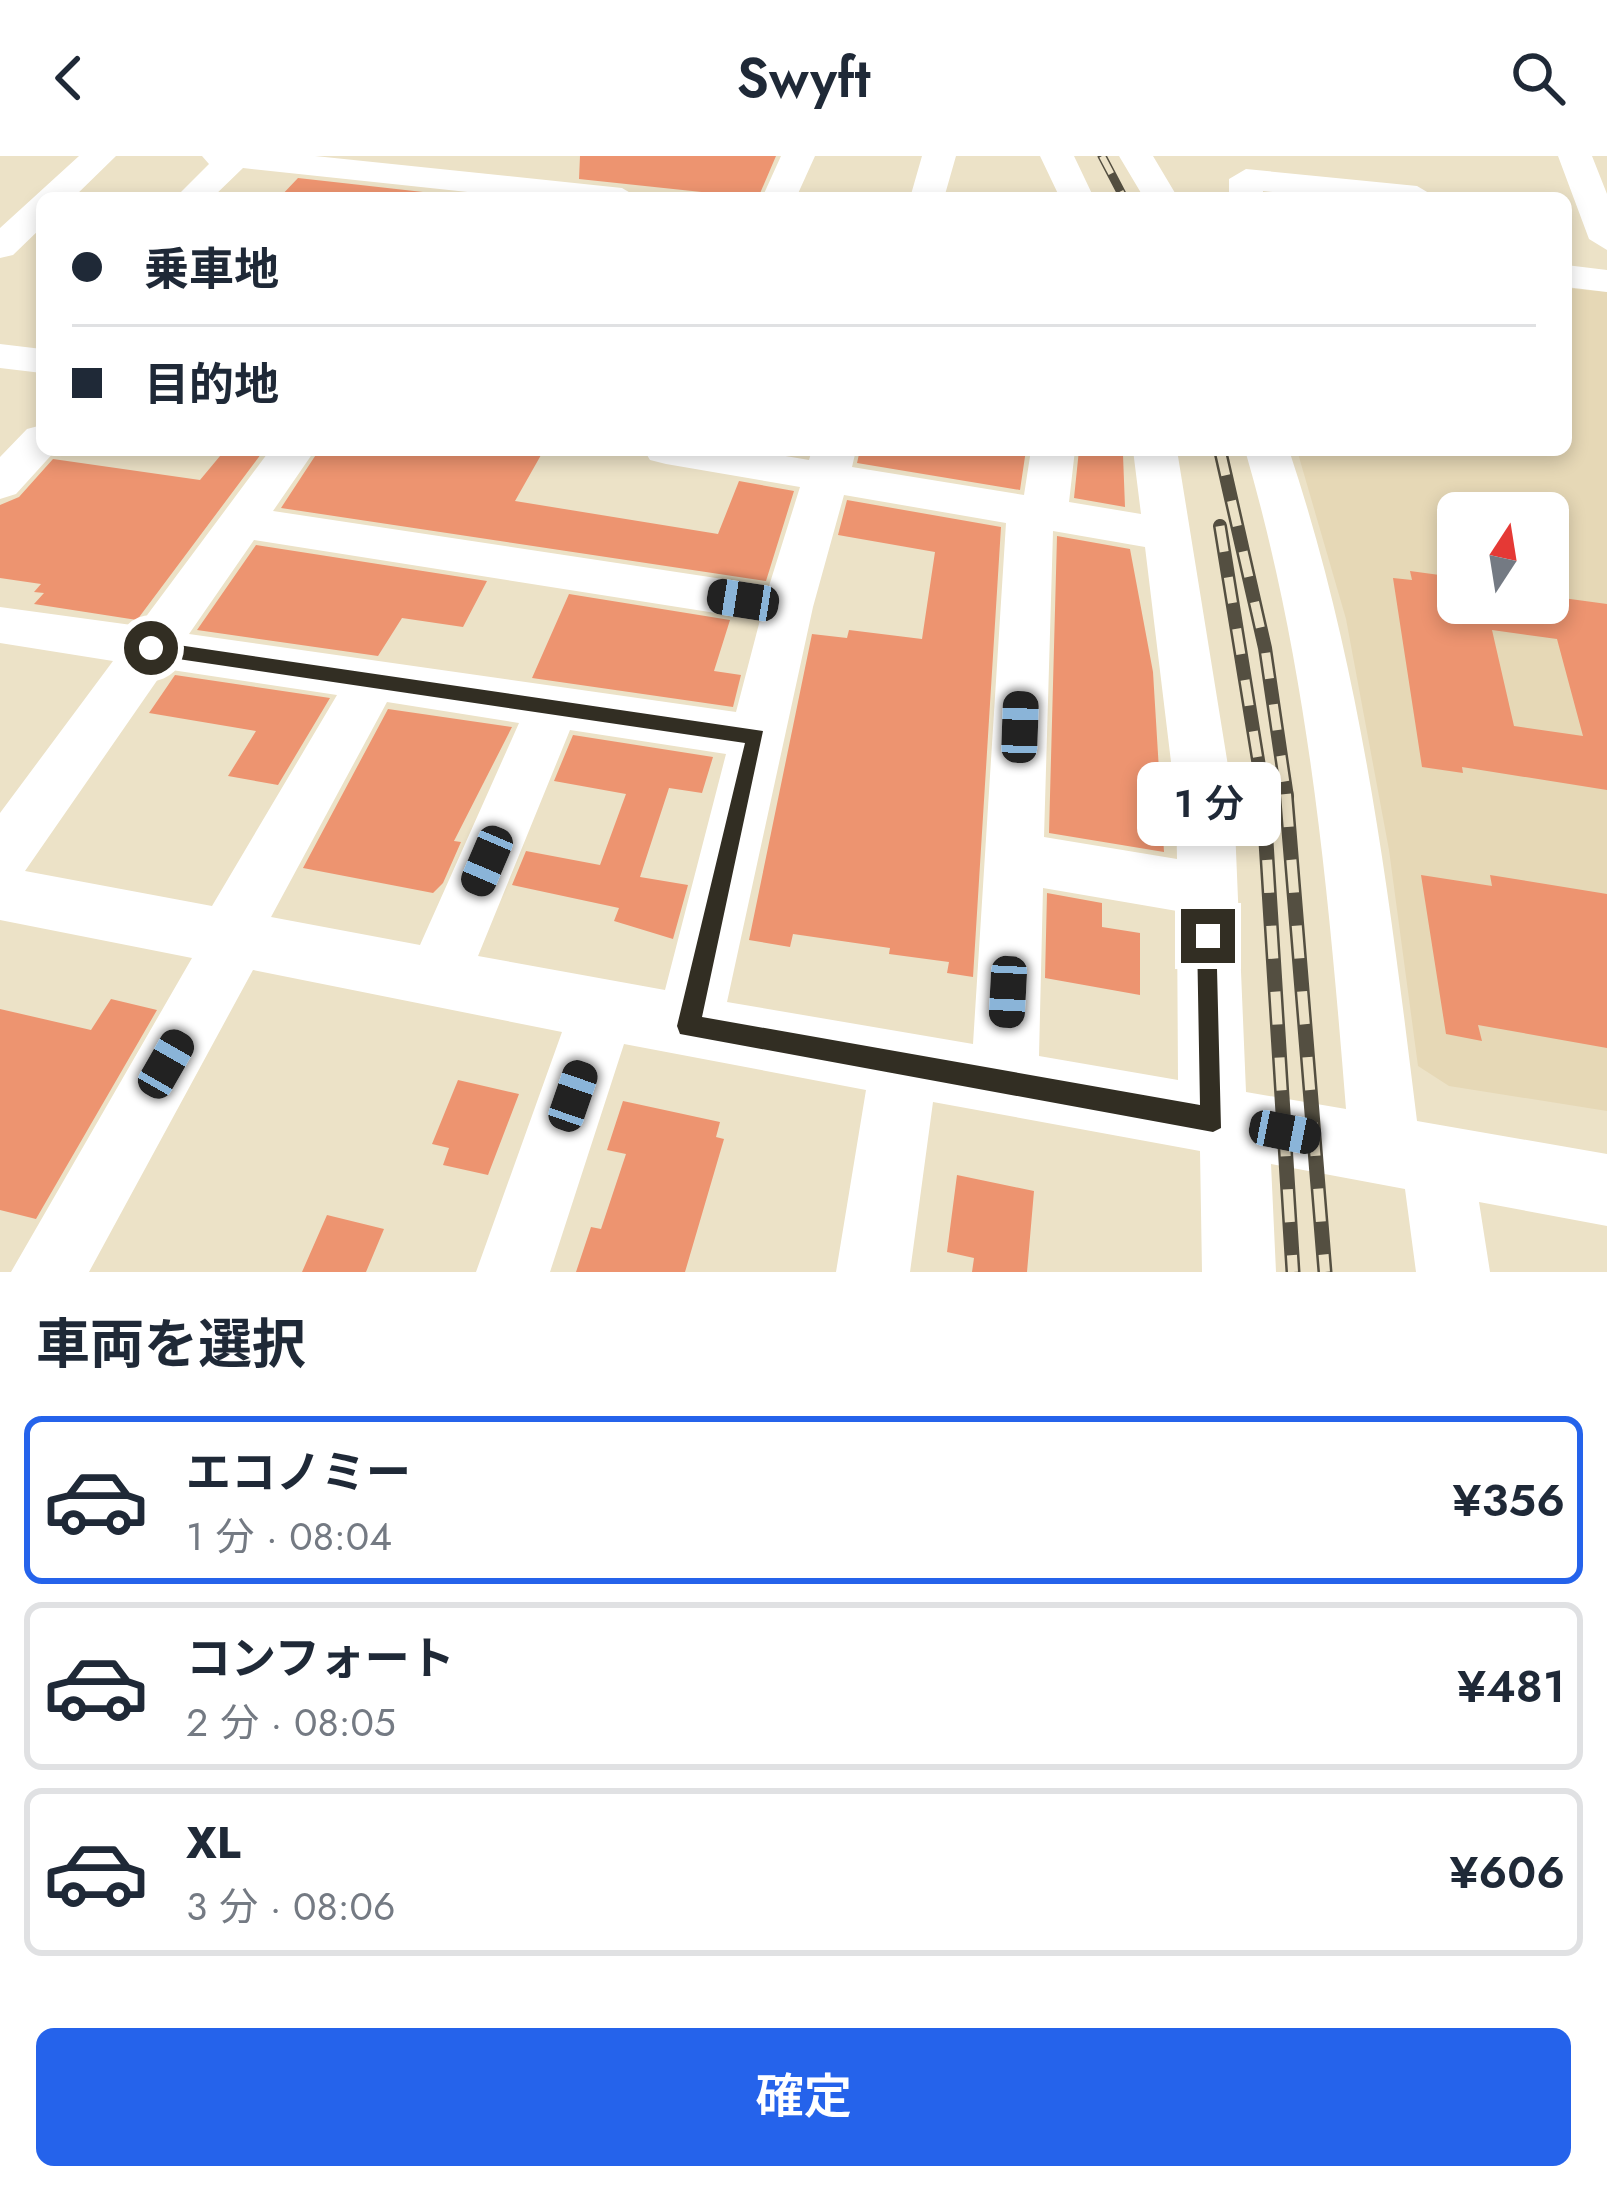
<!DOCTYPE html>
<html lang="ja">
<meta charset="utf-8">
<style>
:root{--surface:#fff;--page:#f6f6f7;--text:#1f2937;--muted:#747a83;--line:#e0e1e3;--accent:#2563eb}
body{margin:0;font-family:Jost,"Noto Sans JP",sans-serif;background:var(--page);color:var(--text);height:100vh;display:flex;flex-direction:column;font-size:45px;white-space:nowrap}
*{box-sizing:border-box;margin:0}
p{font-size:39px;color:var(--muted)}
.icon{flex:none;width:66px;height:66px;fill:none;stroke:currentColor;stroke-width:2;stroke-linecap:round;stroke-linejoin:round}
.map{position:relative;height:1116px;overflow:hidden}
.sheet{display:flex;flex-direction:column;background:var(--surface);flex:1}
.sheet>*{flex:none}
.banner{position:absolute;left:36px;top:36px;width:1536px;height:264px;border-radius:18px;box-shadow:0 6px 18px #0003;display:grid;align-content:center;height:264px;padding:0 36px;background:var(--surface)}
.needle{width:78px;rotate:12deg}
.buttons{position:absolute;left:1437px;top:336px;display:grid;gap:24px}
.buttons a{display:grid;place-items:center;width:132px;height:132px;border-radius:18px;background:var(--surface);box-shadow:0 6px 18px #0003;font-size:60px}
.end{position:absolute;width:54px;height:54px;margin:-27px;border:15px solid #322e23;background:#fff;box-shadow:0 0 0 6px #fff}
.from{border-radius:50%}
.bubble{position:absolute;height:84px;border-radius:18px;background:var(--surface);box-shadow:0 6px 18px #0003;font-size:39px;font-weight:600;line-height:84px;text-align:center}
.car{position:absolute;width:36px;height:72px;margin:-36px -18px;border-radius:15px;box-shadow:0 0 9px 3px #0007;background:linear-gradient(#222 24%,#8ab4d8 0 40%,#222 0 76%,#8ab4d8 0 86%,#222 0)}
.banner b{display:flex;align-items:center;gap:42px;height:114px;font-size:45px}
.banner b+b{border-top:3px solid var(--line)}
.banner i{width:30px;height:30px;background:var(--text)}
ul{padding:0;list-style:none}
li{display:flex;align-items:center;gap:36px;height:168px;margin:0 24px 18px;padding:0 12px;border:6px solid var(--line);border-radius:18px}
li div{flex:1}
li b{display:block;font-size:45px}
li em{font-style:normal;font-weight:600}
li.selected{border-color:var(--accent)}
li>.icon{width:108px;height:108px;stroke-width:1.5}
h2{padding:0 36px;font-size:54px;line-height:144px}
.cta{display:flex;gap:24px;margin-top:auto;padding:24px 36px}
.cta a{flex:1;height:138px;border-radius:18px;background:var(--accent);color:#fff;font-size:48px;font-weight:600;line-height:138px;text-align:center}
header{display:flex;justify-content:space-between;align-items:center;height:156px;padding:0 36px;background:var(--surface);font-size:54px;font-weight:600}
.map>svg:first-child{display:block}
.built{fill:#e6d8b6;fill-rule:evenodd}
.building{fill:#ed9470;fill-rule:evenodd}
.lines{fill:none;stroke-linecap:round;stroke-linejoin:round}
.minor{fill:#fff;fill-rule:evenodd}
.rail-far2-casing{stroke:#544f41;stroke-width:9}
.rail-far1-casing{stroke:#544f41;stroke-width:14}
.rail-casing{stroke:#544f41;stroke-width:15}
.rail-far2{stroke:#ece2c7;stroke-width:6;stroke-dasharray:20;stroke-linecap:butt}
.rail-far1{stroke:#ece2c7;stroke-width:9;stroke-dasharray:26;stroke-linecap:butt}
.rail{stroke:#ece2c7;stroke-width:10;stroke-dasharray:33;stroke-linecap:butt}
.route{fill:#322e23}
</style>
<header><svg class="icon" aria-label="back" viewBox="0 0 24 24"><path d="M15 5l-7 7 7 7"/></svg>Swyft<svg class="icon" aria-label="search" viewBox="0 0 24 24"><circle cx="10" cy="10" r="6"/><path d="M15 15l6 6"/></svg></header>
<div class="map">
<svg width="1607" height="1116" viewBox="0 0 1607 1116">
<rect width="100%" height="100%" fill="#ece2c7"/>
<!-- built -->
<path class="built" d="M1566,132L1607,136V955L1449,930L1418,910L1389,694L1346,463L1297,294H1566ZM1458,357H1548V447H1458Z"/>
<!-- building -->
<path class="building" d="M580,0H776L758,42L579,23Z
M298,22L423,36L418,42H279Z
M225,294H264L137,464L34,448L44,437L34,436L41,428L0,422V349L19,341L53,303L200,324Z
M319,294L541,299L515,345L718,378L739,325L794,335L766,425L281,352Z
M860,294H1026L1020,334L857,307Z
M1079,294L1123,299L1125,351L1074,342Z
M847,344L1001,371L973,821L947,817L949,806L889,798L890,792L793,778L790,791L749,784L812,478L847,482L849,474L922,483L935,396L838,379Z
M1057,380L1130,393L1153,516L1164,696L1049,677Z
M256,389L487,425L463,471L402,462L378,500L197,474Z
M1410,415L1447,420L1448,427L1458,429V447H1548V440L1607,448V634L1462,611L1463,617L1422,611L1393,422L1412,424ZM1492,474L1557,483L1583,580L1514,570Z
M569,438L730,464L714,515L741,519L733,551L532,522Z
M175,519L330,542L278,629L228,620L256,575L149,557Z
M388,553L512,571L454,685L461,686L443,727L433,737L303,712Z
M573,579L713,601L702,637L669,632L640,721L688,729L673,783L614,765L619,752L512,729L526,695L600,709L626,638L554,625Z
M1421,719L1492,730L1490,719L1607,738V892L1478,869L1482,885L1446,878Z
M1047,737L1102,747V771L1140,777V839L1045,822Z
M111,843L157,854L36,1063L0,1054V853L91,874Z
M458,924L519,938L488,1019L443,1009L449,992L432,988Z
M623,945L720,966L716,981L724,983L685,1116H576L591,1071L601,1073L626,998L607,994Z
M957,1019L1034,1035L1027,1116H972L974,1102L947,1096Z
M327,1059L384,1073L366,1116H302Z"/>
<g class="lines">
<!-- minor -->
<path class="minor" d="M79,0H116L73,42H42V71L13,99L0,102V72Z
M202,0H315L622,32L639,42H523L243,12L212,42H175L209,8Z
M781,0H815L796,42H762Z
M922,0H956L944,42H910Z
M1040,0H1074L1094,42H1060Z
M1119,0H1153L1178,42H1144Z
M1558,0H1592L1607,38V94L1589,83Z
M1246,13L1417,30L1434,40L1334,42L1263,35V42H1229V23Z
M1566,109L1607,114V136L1566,131Z
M0,188L42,193V217L0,212Z
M42,269V294H56L16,338L0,343V301L27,273Z
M270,294H315L273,355L769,430L800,331L666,308L650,304L644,294H751L809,304L812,294H856L852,311L1024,339L1031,294H1075L1069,346L1141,358L1133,294H1177L1234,647L1246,936L1346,953C1328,729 1308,510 1245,294H1289C1362,513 1389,737 1417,965L1607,998V1070L1479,1046L1490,1116H1416L1405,1033L1271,1008L1276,1116H1202L1200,995L933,946L910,1116H836L866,934L624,888L550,1116H476L562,876L253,814L89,1116H11L192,802L0,764V657L113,505L0,487V451L139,470ZM844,339L1006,367L973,888L727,846L813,451ZM1053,375L1145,391L1176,647L1177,703L1044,681ZM254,384L760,464L736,556L189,478ZM165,513L337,539L212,750L25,715ZM387,546L519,567L420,789L271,761ZM570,574L726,598L665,834L478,800ZM1043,732L1177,755L1178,924L1039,900Z"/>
<defs>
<path id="rail-far2" d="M1102,0L1124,42"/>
<path id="rail-far1" d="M1220,294L1265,492L1287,641
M1220,370L1264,641"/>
<path id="rail" d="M1263,638L1293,1116
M1286,638L1325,1116"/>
</defs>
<!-- rail-far2 casing -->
<use href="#rail-far2" class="rail-far2-casing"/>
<!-- rail-far1 casing -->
<use href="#rail-far1" class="rail-far1-casing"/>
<!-- rail casing -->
<use href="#rail" class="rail-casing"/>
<!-- rail-far2 -->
<use href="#rail-far2" class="rail-far2"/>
<!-- rail-far1 -->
<use href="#rail-far1" class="rail-far1"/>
<!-- rail -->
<use href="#rail" class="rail"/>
</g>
<!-- route -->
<path class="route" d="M151,485L763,575L702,861L1200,949L1197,780L1200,773H1216L1221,972L1213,976L680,878L677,870L745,587L151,499L141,492Z"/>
</svg>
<div class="buttons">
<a><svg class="needle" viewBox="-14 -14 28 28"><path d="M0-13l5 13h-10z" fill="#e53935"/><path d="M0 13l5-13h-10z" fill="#747a83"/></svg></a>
</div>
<i class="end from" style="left:151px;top:492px"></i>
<i class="end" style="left:1208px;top:780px"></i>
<div class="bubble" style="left:1137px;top:606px;width:144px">1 分</div>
<i class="car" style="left:743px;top:444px;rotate:279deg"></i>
<i class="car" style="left:1020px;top:571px;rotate:2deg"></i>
<i class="car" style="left:487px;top:705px;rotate:203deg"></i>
<i class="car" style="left:1008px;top:836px;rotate:183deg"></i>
<i class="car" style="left:166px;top:908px;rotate:30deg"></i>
<i class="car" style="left:573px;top:940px;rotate:19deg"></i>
<i class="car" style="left:1285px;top:976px;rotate:101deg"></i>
<div class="banner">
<b><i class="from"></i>乗車地</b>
<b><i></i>目的地</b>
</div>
</div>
<section class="sheet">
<h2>車両を選択</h2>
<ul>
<li class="selected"><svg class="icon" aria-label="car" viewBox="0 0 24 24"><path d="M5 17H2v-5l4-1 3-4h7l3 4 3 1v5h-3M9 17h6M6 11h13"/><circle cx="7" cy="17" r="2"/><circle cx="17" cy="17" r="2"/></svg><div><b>エコノミー</b><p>1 分 · 08:04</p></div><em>¥356</em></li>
<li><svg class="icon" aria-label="car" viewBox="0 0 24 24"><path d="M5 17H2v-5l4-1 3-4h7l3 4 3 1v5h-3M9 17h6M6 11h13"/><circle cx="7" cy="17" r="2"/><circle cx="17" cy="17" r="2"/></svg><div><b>コンフォート</b><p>2 分 · 08:05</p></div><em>¥481</em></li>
<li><svg class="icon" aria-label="car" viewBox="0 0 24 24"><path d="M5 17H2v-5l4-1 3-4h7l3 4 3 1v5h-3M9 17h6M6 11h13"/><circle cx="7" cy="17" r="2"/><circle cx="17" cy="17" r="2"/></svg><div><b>XL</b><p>3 分 · 08:06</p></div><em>¥606</em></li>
</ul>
<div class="cta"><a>確定</a></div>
</section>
